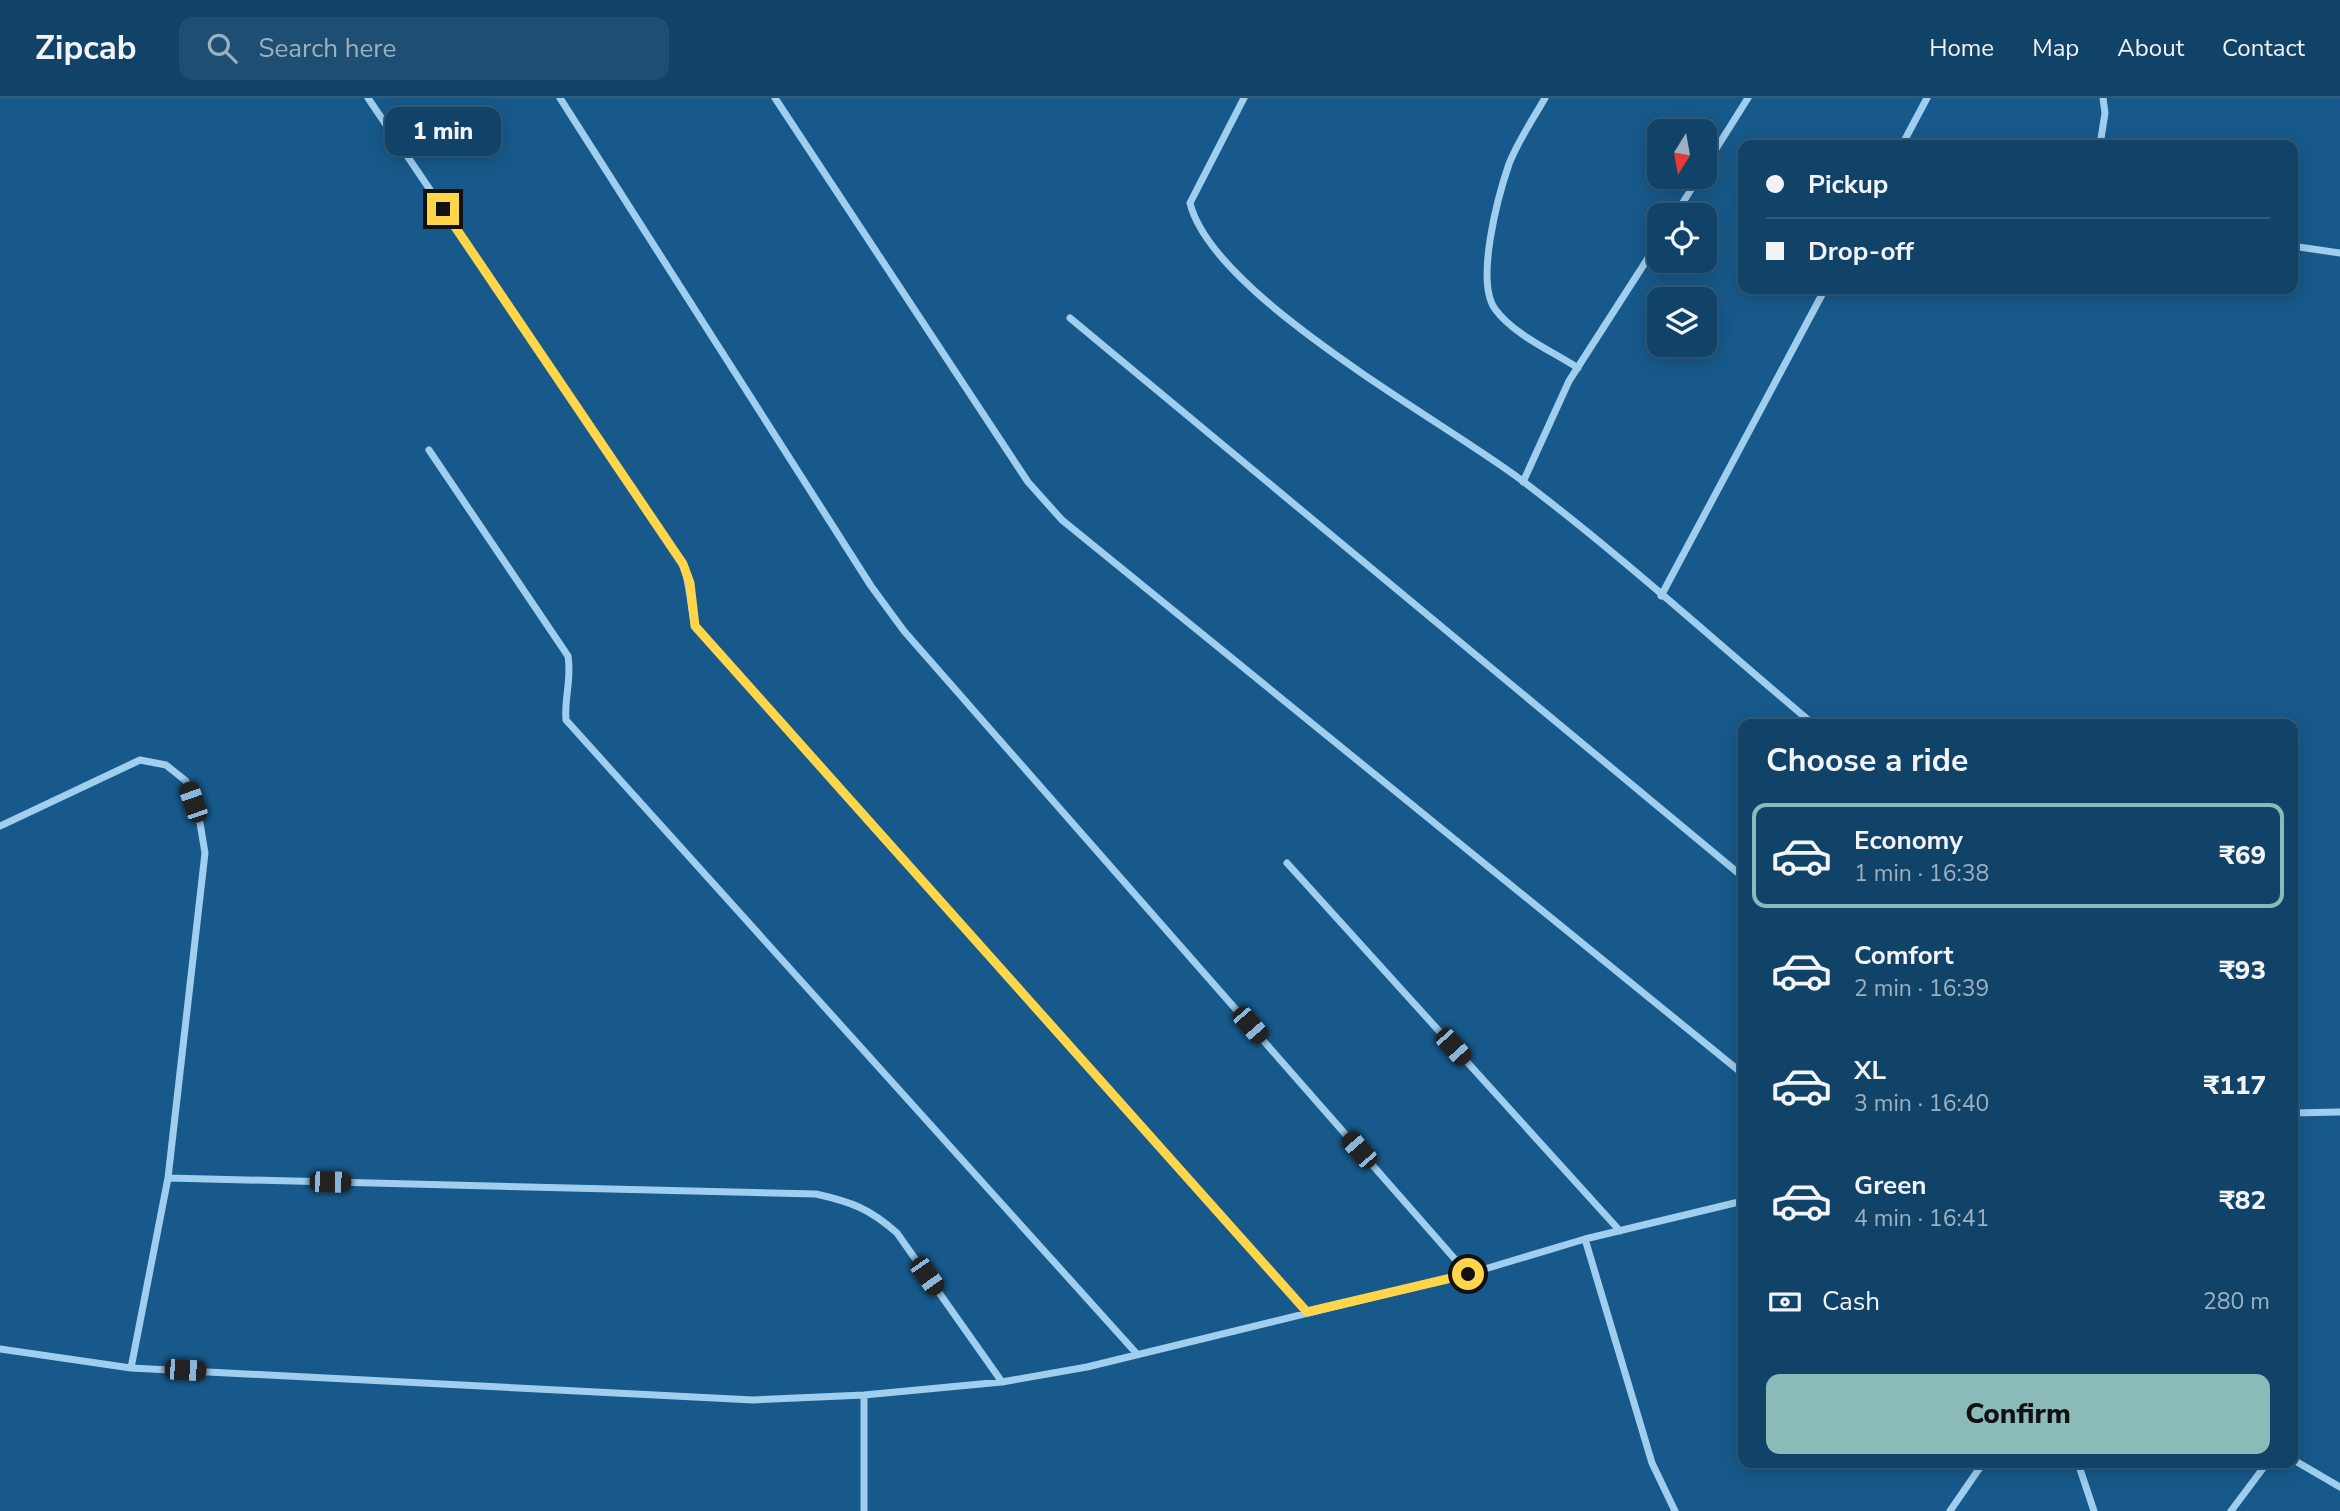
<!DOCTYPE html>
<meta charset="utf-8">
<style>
:root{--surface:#114368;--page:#1e4e71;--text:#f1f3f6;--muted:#9cb0c0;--line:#305c7c;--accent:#8bbbb9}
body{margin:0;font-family:"Nunito Sans",sans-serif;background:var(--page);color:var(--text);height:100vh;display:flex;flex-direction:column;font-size:26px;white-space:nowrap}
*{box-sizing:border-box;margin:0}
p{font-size:23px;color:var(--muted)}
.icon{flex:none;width:38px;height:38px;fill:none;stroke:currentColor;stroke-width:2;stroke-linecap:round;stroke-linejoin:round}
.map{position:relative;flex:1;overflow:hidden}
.details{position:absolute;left:1738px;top:621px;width:560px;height:749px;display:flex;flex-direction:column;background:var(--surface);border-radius:14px;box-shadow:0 4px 18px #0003,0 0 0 2px var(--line)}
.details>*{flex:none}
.guide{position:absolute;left:1738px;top:42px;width:560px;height:154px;border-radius:14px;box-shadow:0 4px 18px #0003,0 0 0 2px var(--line);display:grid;align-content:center;height:154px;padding:0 28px;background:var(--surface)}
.needle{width:46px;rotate:191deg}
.controls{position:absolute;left:1647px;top:21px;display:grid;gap:14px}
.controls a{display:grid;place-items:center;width:70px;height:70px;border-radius:14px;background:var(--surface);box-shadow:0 4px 18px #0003,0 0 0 2px var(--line);font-size:35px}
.end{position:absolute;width:32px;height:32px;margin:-16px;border:9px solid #ffd54a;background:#111;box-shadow:0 0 0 4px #111}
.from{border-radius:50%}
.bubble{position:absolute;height:49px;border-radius:14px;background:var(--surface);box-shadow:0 4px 18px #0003,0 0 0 2px var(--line);font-size:23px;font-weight:800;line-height:49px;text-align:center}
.car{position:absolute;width:21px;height:42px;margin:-21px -10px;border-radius:9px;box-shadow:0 0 5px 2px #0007;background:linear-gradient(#222 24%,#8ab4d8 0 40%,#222 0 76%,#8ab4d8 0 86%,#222 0)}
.guide b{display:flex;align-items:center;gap:24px;height:66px;font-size:26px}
.guide b+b{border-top:2px solid var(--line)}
.guide i{width:18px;height:18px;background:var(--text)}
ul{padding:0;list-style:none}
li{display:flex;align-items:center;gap:21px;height:105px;margin:0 14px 10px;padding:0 14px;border:4px solid transparent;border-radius:14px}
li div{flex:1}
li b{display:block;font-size:26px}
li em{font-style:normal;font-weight:800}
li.on{border-color:var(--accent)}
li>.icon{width:63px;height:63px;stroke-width:1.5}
h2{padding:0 28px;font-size:32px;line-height:84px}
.pay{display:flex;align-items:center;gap:18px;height:77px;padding:0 28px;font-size:26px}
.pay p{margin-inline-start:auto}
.button{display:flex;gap:14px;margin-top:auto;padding:14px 28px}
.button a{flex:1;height:80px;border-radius:14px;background:var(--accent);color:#111;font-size:28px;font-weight:800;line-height:80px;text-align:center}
header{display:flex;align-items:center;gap:42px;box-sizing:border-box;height:98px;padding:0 35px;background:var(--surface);border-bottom:2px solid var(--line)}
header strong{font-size:33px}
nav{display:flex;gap:38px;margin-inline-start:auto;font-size:24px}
.search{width:490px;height:63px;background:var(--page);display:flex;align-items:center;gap:18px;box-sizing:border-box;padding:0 24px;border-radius:14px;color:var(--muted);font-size:26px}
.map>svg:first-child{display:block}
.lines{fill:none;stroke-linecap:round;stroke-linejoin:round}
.street{stroke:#a0ceee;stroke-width:7}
.route{stroke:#ffd54a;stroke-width:9}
</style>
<header>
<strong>Zipcab</strong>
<div class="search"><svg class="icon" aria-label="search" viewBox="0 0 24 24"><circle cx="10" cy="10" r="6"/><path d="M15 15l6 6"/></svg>Search here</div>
<nav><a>Home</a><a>Map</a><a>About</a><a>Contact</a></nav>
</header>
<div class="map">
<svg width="2340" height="1413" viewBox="0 0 2340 1413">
<rect width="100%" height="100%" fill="#17598a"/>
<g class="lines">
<!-- street -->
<path class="street" d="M368,0L683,466C690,486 690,507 695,528L1307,1214
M560,0L871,488L904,533L1468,1176
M775,0L1028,384L1062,422L1743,976
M1244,0L1190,105C1213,199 1444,323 1524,384C1624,460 1717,545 1813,626
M1545,0C1533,21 1518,43 1509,66C1498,98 1475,183 1495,211C1514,237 1552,253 1578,270
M1902,47L1927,0
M2100,47L2105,15L2103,0
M1704,70L1748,0
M1675,117L1699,79
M2292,148L2340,155
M1070,220L1743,779
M429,352L568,558C572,580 564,600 566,622L1137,1256
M1523,384L1569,283L1659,143
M1661,498L1825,191
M0,728L140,662L166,667L186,683L200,725L205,755L168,1080L131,1270
M1287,765L1620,1133
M2292,1015L2340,1014
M168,1080L816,1096C852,1104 870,1111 897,1135L1002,1284
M1585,1141L1652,1365L1675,1413
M0,1251L131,1270L753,1302L864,1297L1002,1284L1087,1269L1468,1176L1585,1141L1743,1103
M2292,1361L2340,1389
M2078,1365L2094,1413
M864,1413V1297
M1950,1413L1983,1365
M2231,1413L2267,1365"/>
</g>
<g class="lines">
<!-- route -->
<path class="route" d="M443,111L683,466L690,485L695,528L1307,1214L1468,1176"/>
</g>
</svg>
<div class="controls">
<a><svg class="needle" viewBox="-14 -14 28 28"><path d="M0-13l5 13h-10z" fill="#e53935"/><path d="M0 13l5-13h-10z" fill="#9cb0c0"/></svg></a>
<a><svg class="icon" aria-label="locate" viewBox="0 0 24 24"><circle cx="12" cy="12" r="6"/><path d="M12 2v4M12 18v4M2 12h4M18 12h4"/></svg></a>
<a><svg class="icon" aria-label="layers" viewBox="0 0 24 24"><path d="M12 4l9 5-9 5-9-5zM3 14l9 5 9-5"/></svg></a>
</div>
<i class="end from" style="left:1468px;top:1176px"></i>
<i class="end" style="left:443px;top:111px"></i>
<div class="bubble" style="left:385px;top:9px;width:116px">1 min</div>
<i class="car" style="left:193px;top:704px;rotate:341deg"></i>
<i class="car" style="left:1250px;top:927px;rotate:139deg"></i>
<i class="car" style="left:1453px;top:949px;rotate:138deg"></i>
<i class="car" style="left:1359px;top:1052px;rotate:319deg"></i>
<i class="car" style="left:330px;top:1084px;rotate:91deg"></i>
<i class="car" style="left:927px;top:1178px;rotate:145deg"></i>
<i class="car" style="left:185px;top:1272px;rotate:93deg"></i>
<div class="guide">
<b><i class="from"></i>Pickup</b>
<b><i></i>Drop-off</b>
</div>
<section class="details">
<h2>Choose a ride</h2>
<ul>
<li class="on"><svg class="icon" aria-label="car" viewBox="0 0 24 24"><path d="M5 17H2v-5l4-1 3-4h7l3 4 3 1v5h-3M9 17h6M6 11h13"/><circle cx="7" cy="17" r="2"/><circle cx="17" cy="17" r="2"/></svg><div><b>Economy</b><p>1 min · 16:38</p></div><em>₹69</em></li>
<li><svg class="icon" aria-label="car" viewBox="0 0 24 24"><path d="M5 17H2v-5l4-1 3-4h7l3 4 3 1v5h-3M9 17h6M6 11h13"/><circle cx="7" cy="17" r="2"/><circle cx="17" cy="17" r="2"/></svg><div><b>Comfort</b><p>2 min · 16:39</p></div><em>₹93</em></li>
<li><svg class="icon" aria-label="car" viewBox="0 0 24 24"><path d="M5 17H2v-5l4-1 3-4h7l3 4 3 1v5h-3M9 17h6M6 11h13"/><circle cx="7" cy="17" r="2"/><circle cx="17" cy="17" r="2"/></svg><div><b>XL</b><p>3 min · 16:40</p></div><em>₹117</em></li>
<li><svg class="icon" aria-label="car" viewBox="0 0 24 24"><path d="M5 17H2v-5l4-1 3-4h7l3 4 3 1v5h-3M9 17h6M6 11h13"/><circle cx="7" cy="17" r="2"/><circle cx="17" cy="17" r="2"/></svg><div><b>Green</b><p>4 min · 16:41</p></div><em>₹82</em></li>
</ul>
<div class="pay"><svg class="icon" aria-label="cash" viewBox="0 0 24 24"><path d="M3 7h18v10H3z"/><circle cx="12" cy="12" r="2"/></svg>Cash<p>280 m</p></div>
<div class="button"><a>Confirm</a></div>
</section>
</div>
